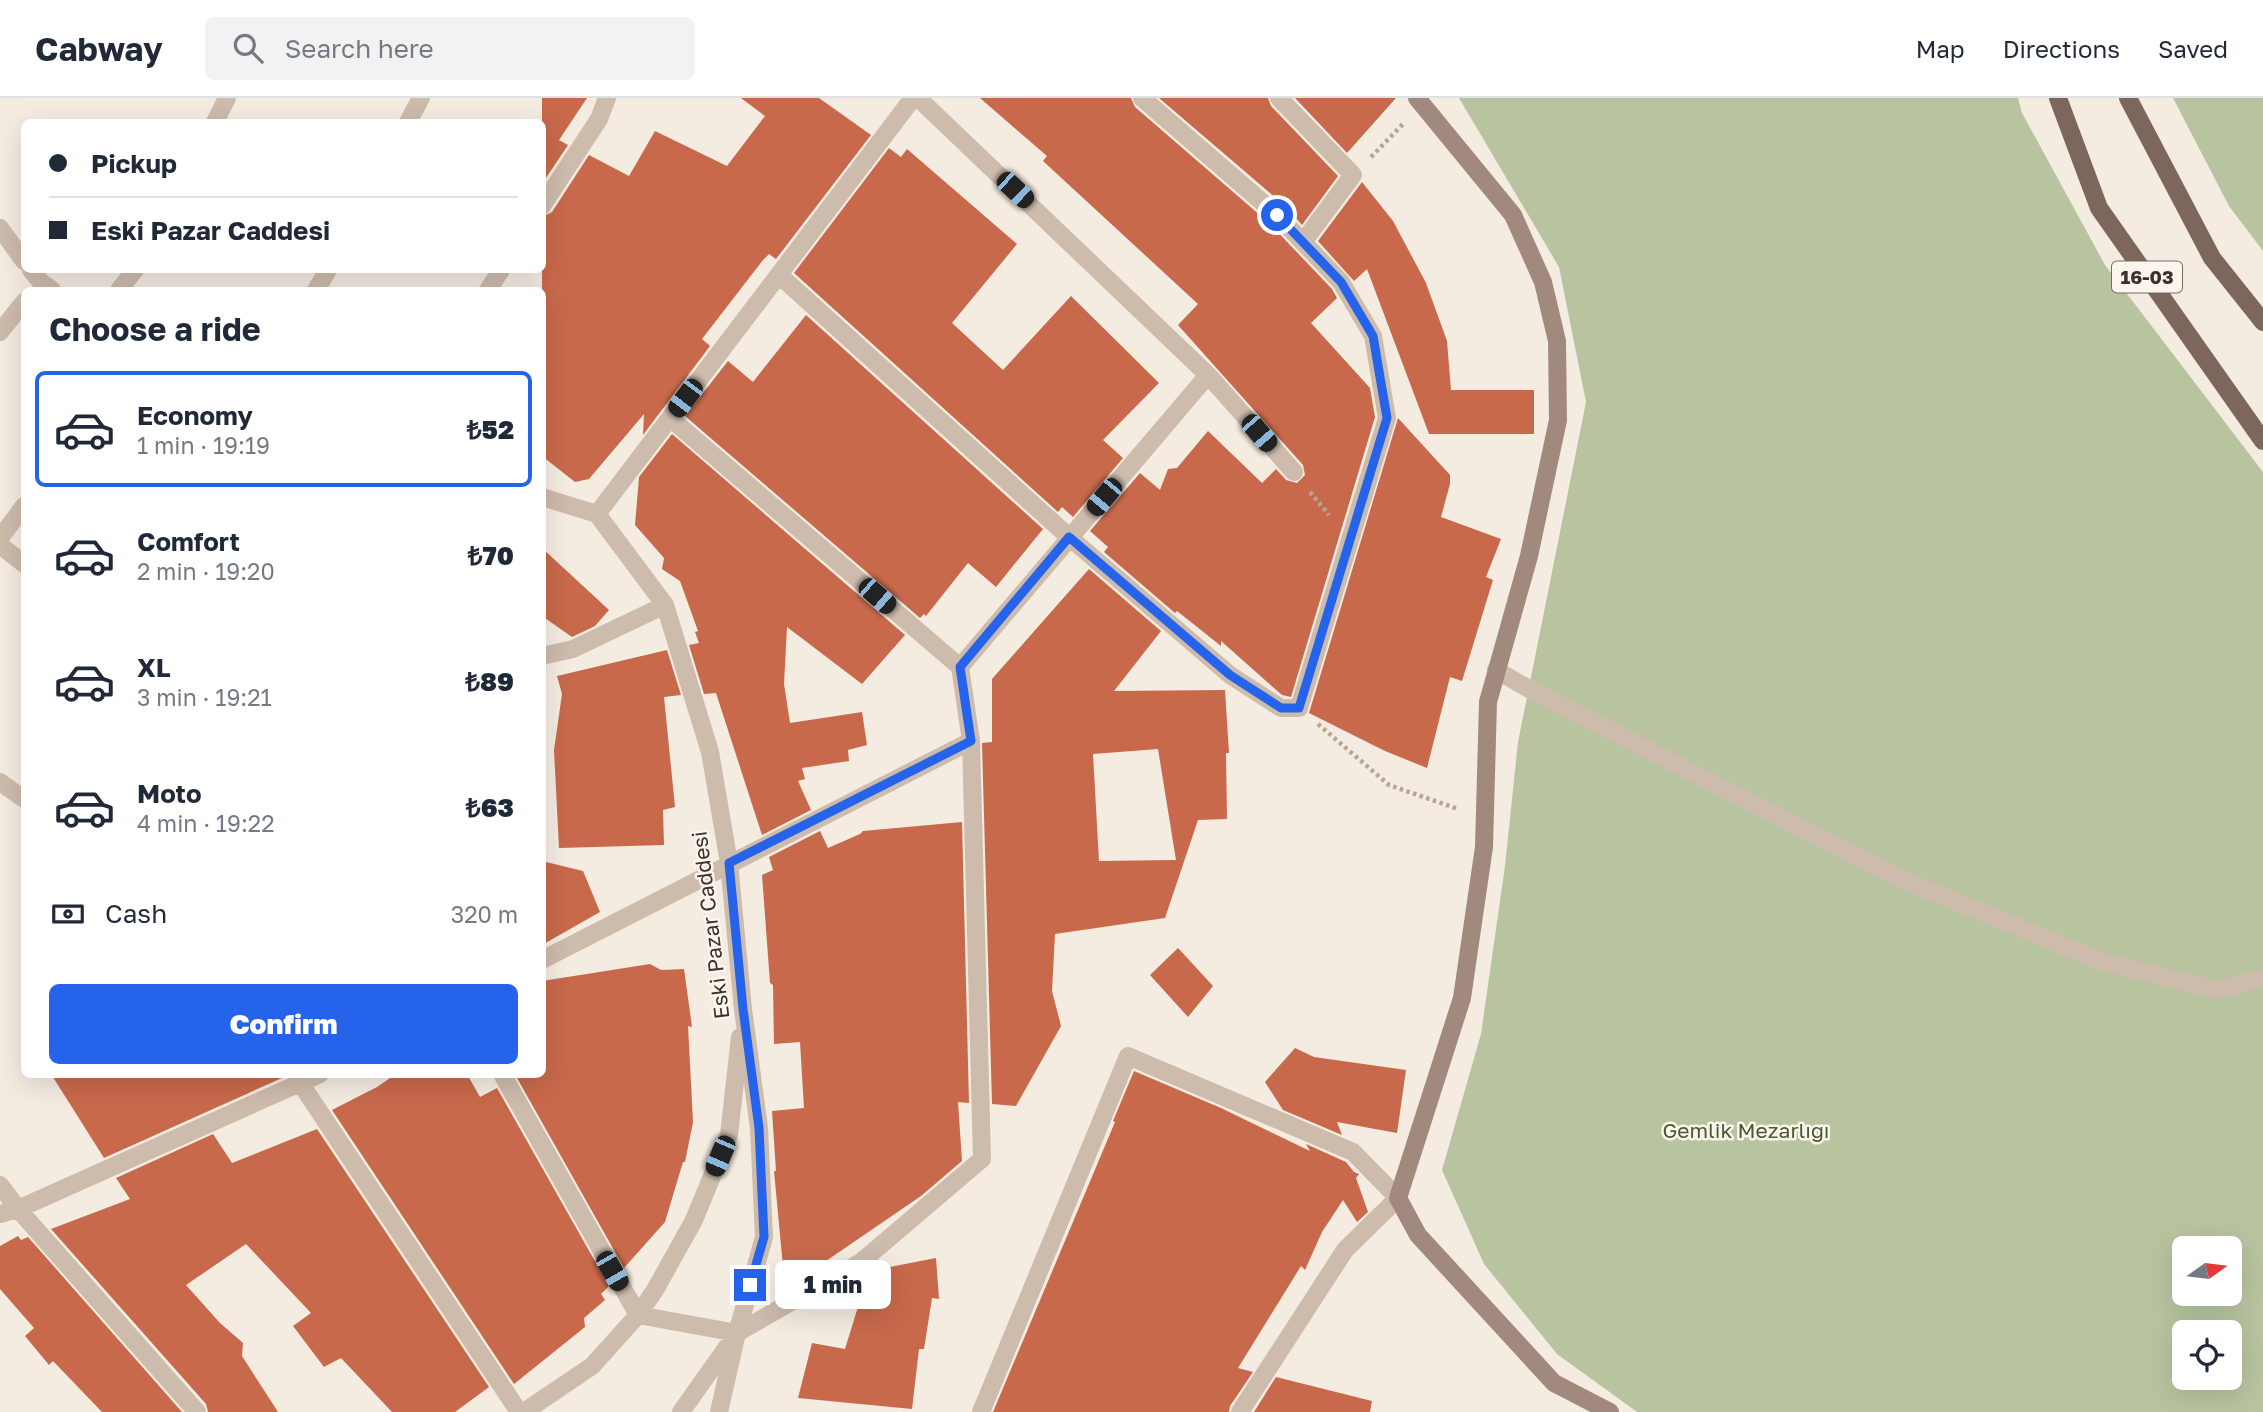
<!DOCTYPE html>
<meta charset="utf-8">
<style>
:root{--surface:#fff;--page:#f2f2f3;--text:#1f2937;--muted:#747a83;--line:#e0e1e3;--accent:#2563eb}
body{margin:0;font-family:"Golos Text",sans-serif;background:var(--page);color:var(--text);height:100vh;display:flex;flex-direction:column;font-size:26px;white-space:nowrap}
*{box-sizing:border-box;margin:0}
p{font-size:23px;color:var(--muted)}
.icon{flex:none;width:38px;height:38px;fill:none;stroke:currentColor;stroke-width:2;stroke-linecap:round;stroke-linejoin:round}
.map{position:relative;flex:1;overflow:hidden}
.side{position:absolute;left:21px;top:189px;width:525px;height:791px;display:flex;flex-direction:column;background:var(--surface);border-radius:10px;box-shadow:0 7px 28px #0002}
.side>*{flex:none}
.hud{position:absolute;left:21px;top:21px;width:525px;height:154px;border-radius:10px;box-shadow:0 7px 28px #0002;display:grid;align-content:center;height:154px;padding:0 28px;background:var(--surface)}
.needle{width:46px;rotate:76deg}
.controls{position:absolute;left:2172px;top:1138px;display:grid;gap:14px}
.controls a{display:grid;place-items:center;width:70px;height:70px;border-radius:10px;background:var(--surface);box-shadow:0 7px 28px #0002;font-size:35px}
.end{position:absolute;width:32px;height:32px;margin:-16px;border:9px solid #2563eb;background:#fff;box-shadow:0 0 0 4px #fff}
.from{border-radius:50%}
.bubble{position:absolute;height:49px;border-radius:10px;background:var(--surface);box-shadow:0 7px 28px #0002;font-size:23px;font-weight:800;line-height:49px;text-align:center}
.car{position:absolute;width:21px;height:42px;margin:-21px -10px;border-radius:9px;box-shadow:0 0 5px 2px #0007;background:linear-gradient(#222 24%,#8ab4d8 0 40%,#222 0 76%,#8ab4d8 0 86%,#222 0)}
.hud b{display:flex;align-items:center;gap:24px;height:66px;font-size:26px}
.hud b+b{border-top:2px solid var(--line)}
.hud i{width:18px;height:18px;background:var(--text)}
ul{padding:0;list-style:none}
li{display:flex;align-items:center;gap:21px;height:116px;margin:0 14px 10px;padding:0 14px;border:4px solid transparent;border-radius:10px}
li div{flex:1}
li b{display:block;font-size:26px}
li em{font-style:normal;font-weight:800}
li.on{border-color:var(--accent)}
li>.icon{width:63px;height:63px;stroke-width:1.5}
h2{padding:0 28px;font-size:32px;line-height:84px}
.pay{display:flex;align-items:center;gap:18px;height:77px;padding:0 28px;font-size:26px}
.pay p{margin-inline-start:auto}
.cta{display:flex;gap:14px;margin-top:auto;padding:14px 28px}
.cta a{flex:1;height:80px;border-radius:10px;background:var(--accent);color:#fff;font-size:28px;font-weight:800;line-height:80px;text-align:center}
header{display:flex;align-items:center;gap:42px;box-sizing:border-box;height:98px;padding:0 35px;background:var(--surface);border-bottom:2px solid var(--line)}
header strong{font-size:33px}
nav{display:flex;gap:38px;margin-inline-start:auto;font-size:24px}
.search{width:490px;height:63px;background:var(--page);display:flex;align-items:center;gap:18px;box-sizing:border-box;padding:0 24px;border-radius:10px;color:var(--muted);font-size:26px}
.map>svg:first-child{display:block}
.green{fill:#b8c4a0;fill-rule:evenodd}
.building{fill:#c8694b;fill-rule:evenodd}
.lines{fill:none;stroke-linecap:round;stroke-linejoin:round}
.path{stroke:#b9a596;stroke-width:4.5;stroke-dasharray:3.5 3.5;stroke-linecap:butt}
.street{stroke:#cdbbac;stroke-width:18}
.secondary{stroke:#a18a7d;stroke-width:18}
.primary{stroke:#7d675c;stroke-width:18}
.route{stroke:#2563eb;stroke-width:9}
.labels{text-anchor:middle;stroke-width:5;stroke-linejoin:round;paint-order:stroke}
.shield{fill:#fbf5ee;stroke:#756b66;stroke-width:2}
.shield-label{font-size:19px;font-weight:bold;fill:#3b302b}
.street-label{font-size:21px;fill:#3b302b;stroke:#fbf5ee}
.park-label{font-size:21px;fill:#4a5a2e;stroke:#fbf5ee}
</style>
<header>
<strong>Cabway</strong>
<div class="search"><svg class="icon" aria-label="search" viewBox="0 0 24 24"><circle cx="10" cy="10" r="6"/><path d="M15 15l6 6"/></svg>Search here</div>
<nav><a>Map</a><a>Directions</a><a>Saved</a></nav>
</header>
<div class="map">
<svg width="2263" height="1314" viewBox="0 0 2263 1314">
<rect width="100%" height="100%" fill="#f4ebe1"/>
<!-- green -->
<path class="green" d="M1459,0H2018L2022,15L2105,167L2263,374V1314H1637L1557,1256L1484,1166L1442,1072L1481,936L1505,768L1518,644L1586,304L1559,169ZM2184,1150H2230V1195H2184ZM2184,1234H2230V1279H2184Z
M2173,0H2263V153L2229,108Z"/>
<!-- building -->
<path class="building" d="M542,0H587L559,42L568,47L542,86Z
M741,0H819L871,37L776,161L769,156L763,162L702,241L710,248L643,337L644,316L589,381L575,384L542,358V119L552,114L589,57L629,78L655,33L727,68L765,18Z
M980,0H1131L1135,9L1269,125L1332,191L1337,200L1311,225L1370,290L1375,319L1291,599L1282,597L1221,543V548L1177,513L1175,515L1104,454L1108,449L1090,433L1140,375L1160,392L1168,371L1177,370L1208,333L1262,385L1276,371L1286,382L1297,385L1305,377L1303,367L1178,227L1198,206L1043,63L1047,58Z
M1159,0H1268L1271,8L1338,78L1302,127L1285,108Z
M1295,0H1396L1347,55Z
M889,50L901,59L907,51L1017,146L952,225L1003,272L1071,198L1159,285L1103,342L1123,360L1073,419L1062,409L1058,414L794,175Z
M1362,84L1393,123L1426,185L1447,243L1451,292H1534V336H1429L1367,171L1354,183L1318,143Z
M806,217L1043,431L996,489L968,465L926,518L924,516L920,520L685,318L728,263L753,284Z
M1398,320L1450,377V386L1441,419L1501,441L1486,479L1493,482L1462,583L1450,579L1427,670L1385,653L1309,615Z
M672,336L905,537L862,586L787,529L784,586L790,625L862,614L867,647L848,652L849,663L802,670L805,681L798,683L811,712L762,737L716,595L704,596L689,547L699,545L695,534L698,533L680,483L662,471L664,460L635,427L639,379Z
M542,450L609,512L595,528L572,539L542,518Z
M1089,471L1161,533L1114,593L1225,592L1229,655H1226L1227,721L1198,722L1165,820L1055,836L1052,893L1061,928L1016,1008L992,1006L982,645L992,644V581ZM1158,651L1176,762L1099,763L1093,656Z
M667,552L681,597L664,599L675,709L663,712L664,747L559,750L554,652L562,596L557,578Z
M962,724L969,1005L958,1004L962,1063L921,1098L807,1176L784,1179L774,1073H776L772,1013L804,1010L800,944L774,946L773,887L770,885L762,777L773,772L769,759L820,733L828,750L860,736L863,733Z
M542,763L583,773L600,814L542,847Z
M1178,850L1213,888L1188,919L1150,877Z
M650,866L661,872L684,871L692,929L688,928L693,1024L685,1064H683L665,1124L624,1170L517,980L523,976H542V883Z
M1295,950L1314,959L1406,972L1397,1035L1337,1024L1342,1037L1283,1012L1265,984Z
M1134,973L1221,1010L1310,1053L1306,1046L1346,1064L1354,1074L1359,1076L1356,1080L1368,1114L1357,1124L1343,1102L1322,1134L1305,1172L1301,1168L1238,1270L1253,1274L1230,1308L1229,1314H993L1115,1024L1113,1023Z
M51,976H291L104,1060Z
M396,976H467L480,999L497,990L609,1188L601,1196L605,1202L584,1220L585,1229L514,1286L332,1012L377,989Z
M317,1031L489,1289L455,1314H392L341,1260L324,1269L293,1228L311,1215L246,1146L186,1187L220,1225L243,1245L242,1258L278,1314H208L206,1306L51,1131L130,1101L116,1080L213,1036L232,1065Z
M18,1138L21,1142L28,1139L182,1314H102L53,1263L49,1267L25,1238L34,1230L0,1191V1148Z
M936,1160L939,1201L932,1200L924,1251H919L912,1311L798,1300L812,1245L845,1251L869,1173Z
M1276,1279L1372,1303L1370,1314H1254Z"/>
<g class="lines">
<!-- path -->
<path class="path" d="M1371,59L1404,25
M1310,394L1329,417
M1318,626L1389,687L1458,711"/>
<!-- street -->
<path class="street" d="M918,0L1208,277L1294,374
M1279,0L1353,77L1303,144
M215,24L227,0
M408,24L421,0
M542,108L599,21L607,0
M0,130L24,163
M31,172L41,184L52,192
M779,177L1069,439L1230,577L1281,610H1299L1387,320L1373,238L1341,184L1277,117L1142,0
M119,192L135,172
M316,192L328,172
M488,192L501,172
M0,234L24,204
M670,320L960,569
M542,399L597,416L665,507L710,654L729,765L743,911L759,1030L764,1139L737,1235L719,1314
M597,416L913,0
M0,440L24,408
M0,447L24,466
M542,558L573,551L665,507
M1496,572L1529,591L1899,780L2100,863L2217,892L2263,880
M0,684L24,701
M542,862L971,643
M502,976L638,1217L737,1235
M301,986L519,1314
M0,1087L18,1111L197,1314
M0,1116L18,1111L320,976
M524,1314L592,1268L638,1217L655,1192L694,1122L729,1037L740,939
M681,1314L737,1235L861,1164L982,1061L971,643L960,569L1208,277
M981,1314L1128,958L1353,1054L1398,1100L1345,1152L1240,1314"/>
<!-- secondary -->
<path class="secondary" d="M1417,0L1513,117L1543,184L1557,243L1558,322L1529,458L1488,604L1484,749L1462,900L1398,1100L1418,1137L1554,1285L1610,1314"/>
<!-- primary -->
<path class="primary" d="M2058,0L2099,110L2263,343
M2128,0L2212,160L2263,224"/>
</g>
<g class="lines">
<!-- route -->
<path class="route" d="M750,1187L764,1139L759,1030L743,911L729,765L971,643L960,569L1069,439L1230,577L1281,610H1299L1387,320L1373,238L1341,184L1277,117"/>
</g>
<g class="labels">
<!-- shield labels -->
<rect class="shield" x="2112" y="163.5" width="70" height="31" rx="5"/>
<g class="shield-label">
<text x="2147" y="186">16-03</text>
</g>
<!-- street labels -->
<g class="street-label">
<text transform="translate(711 827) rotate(-97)" y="7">Eski Pazar Caddesi</text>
</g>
<!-- park labels -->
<g class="park-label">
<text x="1746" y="1040">Gemlik Mezarlığı</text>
</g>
</g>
</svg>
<div class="controls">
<a><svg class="needle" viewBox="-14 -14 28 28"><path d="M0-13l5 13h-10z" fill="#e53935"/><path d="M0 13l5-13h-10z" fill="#747a83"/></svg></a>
<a><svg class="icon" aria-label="locate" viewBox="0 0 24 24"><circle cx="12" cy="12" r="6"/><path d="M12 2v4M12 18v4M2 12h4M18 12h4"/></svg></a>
</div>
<i class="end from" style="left:1277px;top:117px"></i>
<i class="end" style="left:750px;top:1187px"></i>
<div class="bubble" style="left:775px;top:1162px;width:116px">1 min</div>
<i class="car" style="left:1015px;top:92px;rotate:133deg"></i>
<i class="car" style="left:685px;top:300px;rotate:217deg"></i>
<i class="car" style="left:1259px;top:335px;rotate:139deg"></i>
<i class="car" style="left:1104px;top:399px;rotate:220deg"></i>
<i class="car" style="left:877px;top:498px;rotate:131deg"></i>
<i class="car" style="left:720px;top:1058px;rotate:203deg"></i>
<i class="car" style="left:612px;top:1173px;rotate:150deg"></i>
<div class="hud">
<b><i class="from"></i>Pickup</b>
<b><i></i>Eski Pazar Caddesi</b>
</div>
<section class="side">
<h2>Choose a ride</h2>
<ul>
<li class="on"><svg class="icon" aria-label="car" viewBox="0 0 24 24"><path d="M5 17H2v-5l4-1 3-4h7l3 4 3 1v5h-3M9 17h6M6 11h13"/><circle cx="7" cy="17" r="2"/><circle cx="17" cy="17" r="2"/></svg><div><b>Economy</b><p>1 min · 19:19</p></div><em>₺52</em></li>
<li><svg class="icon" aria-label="car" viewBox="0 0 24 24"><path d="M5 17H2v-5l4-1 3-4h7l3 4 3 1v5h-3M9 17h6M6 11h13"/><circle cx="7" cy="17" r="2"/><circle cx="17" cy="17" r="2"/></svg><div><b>Comfort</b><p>2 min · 19:20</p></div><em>₺70</em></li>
<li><svg class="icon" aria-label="car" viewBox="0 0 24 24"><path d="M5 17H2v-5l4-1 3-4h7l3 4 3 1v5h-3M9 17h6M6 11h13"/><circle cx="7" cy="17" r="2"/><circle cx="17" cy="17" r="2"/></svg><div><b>XL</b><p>3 min · 19:21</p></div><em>₺89</em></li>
<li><svg class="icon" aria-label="car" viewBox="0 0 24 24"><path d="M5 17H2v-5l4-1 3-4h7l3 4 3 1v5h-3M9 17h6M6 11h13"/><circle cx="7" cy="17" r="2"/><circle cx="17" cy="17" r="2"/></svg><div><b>Moto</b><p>4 min · 19:22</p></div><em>₺63</em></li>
</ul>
<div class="pay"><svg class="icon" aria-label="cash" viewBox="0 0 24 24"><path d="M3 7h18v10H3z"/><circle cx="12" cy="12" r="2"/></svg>Cash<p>320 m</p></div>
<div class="cta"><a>Confirm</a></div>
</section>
</div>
